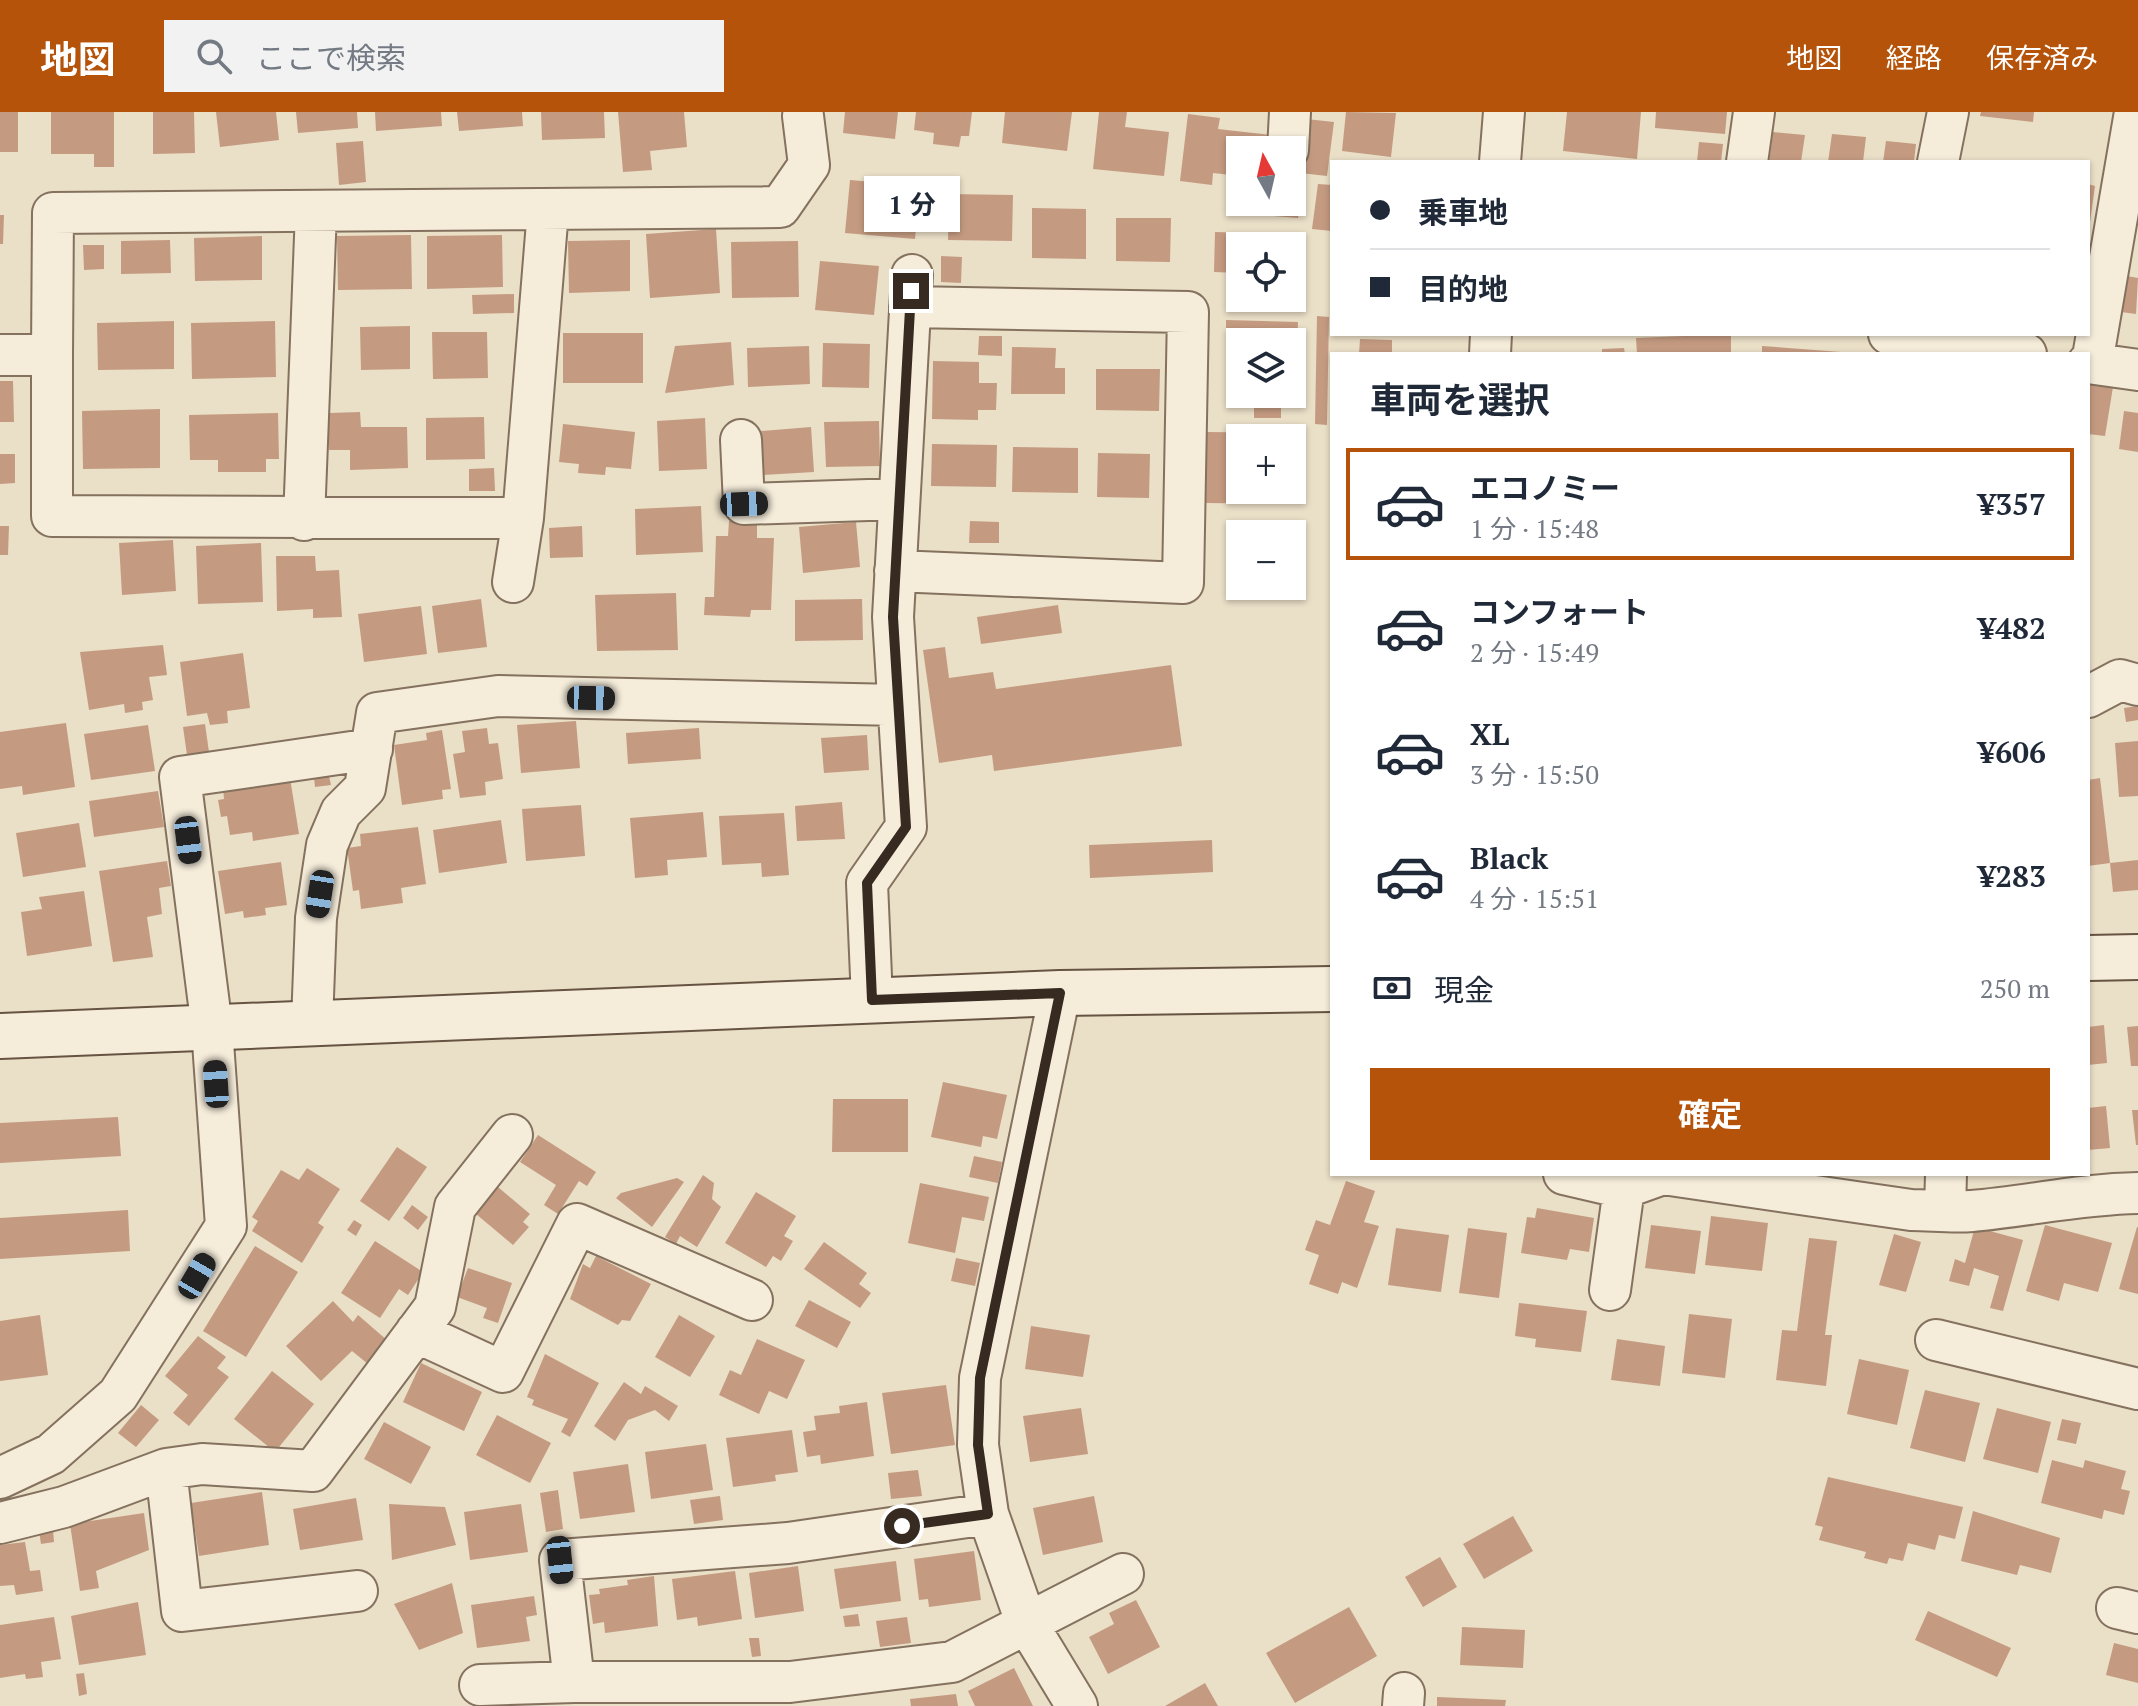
<!DOCTYPE html>
<html lang="ja">
<meta charset="utf-8">
<style>
:root{--surface:#fff;--page:#f2f2f3;--text:#1f2937;--muted:#747a83;--line:#e0e1e3;--accent:#b45309}
body{margin:0;font-family:"PT Serif","Noto Sans JP",serif;background:var(--page);color:var(--text);height:100vh;display:flex;flex-direction:column;font-size:30px;white-space:nowrap}
*{box-sizing:border-box;margin:0}
p{font-size:26px;color:var(--muted)}
.icon{flex:none;width:44px;height:44px;fill:none;stroke:currentColor;stroke-width:2;stroke-linecap:round;stroke-linejoin:round}
.map{position:relative;flex:1;overflow:hidden}
.sheet{position:absolute;left:1330px;top:240px;width:760px;height:824px;display:flex;flex-direction:column;background:var(--surface);border-radius:0px;box-shadow:0 2px 6px #0004}
.sheet>*{flex:none}
.guide{position:absolute;left:1330px;top:48px;width:760px;height:176px;border-radius:0px;box-shadow:0 2px 6px #0004;display:grid;align-content:center;height:176px;padding:0 40px;background:var(--surface)}
.needle{width:52px;rotate:352deg}
.fabs{position:absolute;left:1226px;top:24px;display:grid;gap:16px}
.fabs a{display:grid;place-items:center;width:80px;height:80px;border-radius:0px;background:var(--surface);box-shadow:0 2px 6px #0004;font-size:40px}
.end{position:absolute;width:36px;height:36px;margin:-18px;border:10px solid #362a21;background:#fff;box-shadow:0 0 0 4px #fff}
.from{border-radius:50%}
.bubble{position:absolute;height:56px;border-radius:0px;background:var(--surface);box-shadow:0 2px 6px #0004;font-size:26px;font-weight:700;line-height:56px;text-align:center}
.car{position:absolute;width:24px;height:48px;margin:-24px -12px;border-radius:10px;box-shadow:0 0 6px 2px #0007;background:linear-gradient(#222 24%,#8ab4d8 0 40%,#222 0 76%,#8ab4d8 0 86%,#222 0)}
.guide b{display:flex;align-items:center;gap:28px;height:76px;font-size:30px}
.guide b+b{border-top:2px solid var(--line)}
.guide i{width:20px;height:20px;background:var(--text)}
ul{padding:0;list-style:none}
li{display:flex;align-items:center;gap:24px;height:112px;margin:0 16px 12px;padding:0 24px;border:4px solid transparent;border-radius:0px}
li div{flex:1}
li b{display:block;font-size:30px}
li em{font-style:normal;font-weight:700}
li.current{border-color:var(--accent)}
li>.icon{width:72px;height:72px;stroke-width:1.5}
h2{padding:0 40px;font-size:36px;line-height:96px}
.pay{display:flex;align-items:center;gap:20px;height:88px;padding:0 40px;font-size:30px}
.pay p{margin-inline-start:auto}
.action{display:flex;gap:16px;margin-top:auto;padding:16px 40px}
.action a{flex:1;height:92px;border-radius:0px;background:var(--accent);color:#fff;font-size:32px;font-weight:700;line-height:92px;text-align:center}
header{display:flex;align-items:center;gap:48px;box-sizing:border-box;height:112px;padding:0 40px;background:var(--accent);color:#fff}
header strong{font-size:38px}
nav{display:flex;gap:44px;margin-inline-start:auto;font-size:28px}
.search{width:560px;height:72px;background:var(--page);display:flex;align-items:center;gap:20px;box-sizing:border-box;padding:0 28px;border-radius:0px;color:var(--muted);font-size:30px}
.map>svg:first-child{display:block}
.building{fill:#c49b81}
.lines{fill:none;stroke-linecap:round;stroke-linejoin:round}
.street-casing{stroke:#84715e;stroke-width:44}
.secondary-casing{stroke:#665341;stroke-width:48}
.street{stroke:#f5ecda;stroke-width:40}
.secondary{stroke:#f5ecda;stroke-width:44}
.route{stroke:#362a21;stroke-width:10}
</style>
<header>
<strong>地図</strong>
<div class="search"><svg class="icon" aria-label="search" viewBox="0 0 24 24"><circle cx="10" cy="10" r="6"/><path d="M15 15l6 6"/></svg>ここで検索</div>
<nav><a>地図</a><a>経路</a><a>保存済み</a></nav>
</header>
<div class="map">
<svg width="2138" height="1594" viewBox="0 0 2138 1594">
<rect width="100%" height="100%" fill="#eadfc7"/>
<!-- building -->
<path class="building" d="M0,0H18V40H0Z
M51,0H114V55H94V42H51Z
M153,0H194L195,41L153,42Z
M216,0H276L279,28L220,35Z
M296,0H357L358,16L298,21Z
M375,0H441L442,14L376,19Z
M457,0H522L523,14L459,19Z
M541,0H604L605,26L542,28Z
M618,0H684L687,35L650,39L652,58L623,60Z
M845,0H898L895,27L843,21Z
M916,0H972L969,24H961L959,35L933,32L934,21L914,18Z
M1005,0H1072L1067,39L1002,31Z
M1099,0H1127L1125,15L1169,20L1164,64L1093,57Z
M1346,0L1396,1L1391,45L1342,39Z
M1567,0H1641L1637,47L1563,39Z
M1656,0H1727L1725,22L1655,16Z
M1981,0H2034L2033,10L1980,4Z
M1188,2L1220,6L1218,17L1271,23L1269,38H1240V64L1213,61L1212,73L1180,69Z
M1306,7L1334,10L1327,64L1300,61Z
M1773,20L1805,23L1801,50H1769Z
M1832,22L1866,25L1863,50H1828Z
M363,29L366,70L339,73L336,31Z
M1886,29L1916,32L1914,50H1883Z
M1699,30L1723,32L1721,50H1697Z
M850,68L920,74L915,127L845,121Z
M1318,72L1332,73V119L1312,117Z
M2088,72L2095,74L2090,110H2088Z
M949,82L1013,83L1012,129L948,128Z
M1292,82L1301,83L1298,106L1273,104L1274,90H1292Z
M1032,96L1086,97V147L1032,146Z
M0,103H4L3,132H0Z
M1116,106H1171L1170,150L1116,149Z
M716,117L720,181L650,186L646,122Z
M1215,120L1254,121V134H1240V161L1214,160Z
M411,123L412,177L338,178L337,124Z
M502,123L503,175L427,177V124Z
M262,124V168L195,169L194,126Z
M170,128L171,161L121,162V129Z
M630,128V179L569,181L568,129Z
M798,129L799,185L732,186L731,130Z
M83,133H104V157L84,158Z
M941,144L962,145L961,171L941,170Z
M820,149L879,154L874,203L815,198Z
M2127,164L2138,166L2136,202L2121,200Z
M514,182V201L473,202L472,183Z
M1317,204L1329,205L1327,313L1315,312Z
M1226,208L1298,210L1297,241H1292V230H1240V240H1226Z
M174,209V257L98,258L97,211Z
M275,209L276,265L192,267L191,211Z
M410,214V257L361,258L360,215Z
M432,220H487L488,266L433,267Z
M563,221H643V271H563Z
M1731,222V242H1637L1636,226Z
M979,224H1002V244L978,243Z
M1360,227L1392,228V242H1359Z
M731,230L734,273L665,281L675,234Z
M823,231L870,232L869,276L822,275Z
M809,234L810,272L748,275L747,236Z
M1762,234L1841,240V242H1762Z
M1012,235L1056,236L1055,256H1065V282H1011Z
M1624,236L1625,242H1602V237Z
M933,249L979,250V271H997L996,298H978V308L932,307Z
M1096,257H1160L1159,299L1096,298Z
M1232,265H1240V282H1281V306H1254V295H1231Z
M0,269H13L14,310H0Z
M2090,272L2113,275L2105,324L2088,322Z
M160,297V356L83,357L82,299Z
M2124,299L2138,301V340L2119,337Z
M360,300L361,315H407L408,356L350,358V338H329V301Z
M278,301L279,347H266V360H218V348H190L189,303Z
M484,305L485,347L426,348V306Z
M705,306L707,357L659,359L657,309Z
M879,309L880,354L826,355L824,310Z
M563,312L635,320L631,357L606,355L605,363L578,361L579,352L559,350Z
M811,315L814,360L763,363L761,319Z
M1207,320L1292,321V326H1240V378H1292V392L1206,391Z
M932,332L997,333L996,375L931,374Z
M1013,335L1078,336V381L1012,380Z
M1098,341L1150,342L1149,386L1097,385Z
M0,342H15V371L0,372Z
M494,356L495,379H469V357Z
M701,394L703,440L636,443L635,397Z
M729,409L757,410V426H774L771,498H751L750,505L704,503L705,485H714L716,424H728Z
M970,409L999,410V431H969Z
M856,410L860,455L803,461L799,415Z
M0,414H9L8,443H0Z
M582,414L583,445L550,446L549,416Z
M173,428L176,479L122,483L119,431Z
M261,431L263,490L198,492L196,434Z
M276,444H315L316,459L339,458L342,505L313,506V497L277,499Z
M676,481L678,538L597,539L595,483Z
M481,487L487,535L438,541L432,494Z
M862,487L863,528L795,529V488Z
M1058,493L1062,521L981,532L977,505Z
M421,494L427,542L364,550L358,502Z
M163,533L167,563L149,565L153,588L142,590L143,598L125,601L124,592L89,598L80,540Z
M945,535L949,566L993,560L996,577L1171,553L1182,634L994,659L992,643L939,651L923,538Z
M243,541L250,596L227,599L228,611L210,613L207,601L187,604L180,550Z
M2138,594V608L2126,610L2124,596Z
M576,609L580,656L521,661L517,613Z
M66,611L75,675L23,683L22,674L0,677V620Z
M205,612L209,640L187,643L183,615Z
M148,613L155,659L91,668L84,622Z
M487,616L489,632L498,631L503,667L485,670L486,683L460,686L453,642L465,640L462,619Z
M699,616L701,647L628,652L626,621Z
M442,618L451,677L442,678L443,687L402,693L394,633L427,628L426,621Z
M867,623L869,658L824,661L821,626Z
M2138,629V684L2119,685L2115,631Z
M329,664L331,673L315,675L314,666Z
M290,666L299,722L253,729L252,720L230,723L227,704L221,705L218,688L224,687L223,676Z
M2100,666L2110,751L2138,748V778L2113,780L2110,751L2088,754V668Z
M158,679L164,715L94,725L89,689Z
M842,690L845,727L797,729L795,694Z
M581,693L585,744L526,749L522,697Z
M703,700L707,745L667,748L668,763L635,766L630,706Z
M784,701L789,763L762,765L761,751L722,753L719,704Z
M501,708L507,751L439,761L433,718Z
M79,711L86,755L23,765L16,721Z
M418,715L426,772L401,776L403,791L361,797L359,778L353,779L347,736L361,734L360,722Z
M1212,728L1213,760L1090,766L1089,733Z
M167,749L171,774L159,776L162,802L147,805L153,845L113,850L99,759Z
M281,750L287,793L265,796L266,803L244,806L243,799L225,802L218,759Z
M84,779L92,834L27,844L21,800L42,797L39,785Z
M2104,913L2107,951L2088,953V915Z
M2138,914V954H2131L2127,915Z
M943,970L1007,983L997,1027L983,1024L981,1035L931,1025Z
M833,987H908V1040H832Z
M2106,994L2110,1036L2088,1038V996Z
M2132,998H2138V1033H2136Z
M118,1005L121,1044L0,1051V1011Z
M538,1023L596,1060L587,1074L579,1069L558,1102L544,1093L556,1073L520,1050Z
M397,1035L427,1055L389,1109L360,1089Z
M974,1044L1002,1050L998,1071L969,1065Z
M307,1056L340,1077L318,1111L324,1115L302,1151L252,1119L258,1109L252,1105L281,1058L299,1068Z
M703,1063L714,1071L712,1087L721,1095L697,1135L680,1124L676,1132L665,1125Z
M677,1066L684,1070L652,1115L616,1086L621,1081Z
M1346,1069L1375,1079L1364,1110L1379,1114L1357,1176L1342,1170L1338,1182L1309,1172L1319,1143L1305,1138L1316,1108L1330,1113Z
M920,1071L989,1085L984,1109L962,1105L955,1141L908,1131Z
M498,1075L530,1102L523,1110L529,1115L513,1133L476,1102Z
M756,1080L796,1104L784,1124L793,1129L781,1149L773,1144L766,1155L725,1131Z
M412,1093L428,1105L418,1118L403,1106Z
M1537,1096L1594,1106L1589,1140L1570,1137L1567,1148L1521,1141L1527,1105L1535,1106Z
M128,1098L130,1139L0,1147V1106Z
M1711,1104L1768,1111L1762,1159L1705,1153Z
M354,1108L362,1113L356,1124L347,1118Z
M1651,1113L1701,1119L1695,1162L1645,1156Z
M2045,1113L2112,1131L2098,1180L2064,1171L2059,1189L2026,1179Z
M1975,1115L2023,1128L2003,1199L1990,1196L1999,1164L1974,1156L1969,1174L1949,1169L1955,1147L1965,1151Z
M2137,1115H2138V1182L2119,1177Z
M1396,1116L1449,1123L1441,1180L1388,1173Z
M1468,1116L1507,1121L1499,1186L1459,1181Z
M1894,1122L1921,1130L1906,1180L1879,1173Z
M1809,1126L1837,1129L1825,1223H1832L1826,1274L1776,1268L1782,1218L1797,1219Z
M375,1129L423,1160L408,1183L399,1177L380,1206L341,1181Z
M824,1130L867,1161L859,1172L871,1181L860,1196L804,1157Z
M255,1134L298,1160L246,1245L203,1219Z
M596,1144L651,1172L630,1209L622,1208L618,1213L570,1187L583,1152L590,1156Z
M956,1146L980,1151L975,1174L951,1169Z
M468,1156L512,1171L498,1211L483,1206L487,1196L457,1185Z
M809,1188L851,1210L837,1236L795,1214Z
M333,1189L353,1210L358,1203L388,1229L368,1252L352,1239L321,1269L286,1234Z
M1519,1191L1587,1199L1581,1240L1535,1235L1536,1227L1515,1224Z
M1689,1202L1732,1207L1725,1266L1682,1261Z
M40,1203L48,1263L0,1269V1209Z
M679,1203L715,1224L690,1265L655,1245Z
M1031,1214L1090,1223L1083,1265L1025,1257Z
M198,1224L226,1245L217,1256L229,1265L189,1314L173,1301L188,1283L165,1264Z
M757,1227L805,1248L787,1287L769,1279L759,1302L719,1283L730,1258L741,1263Z
M1617,1227L1665,1234L1660,1274L1611,1268Z
M545,1242L599,1271L570,1325L561,1320L568,1307L532,1293L534,1288L527,1285Z
M1859,1247L1909,1258L1897,1313L1847,1302Z
M421,1251L482,1280L464,1319L403,1290Z
M272,1259L314,1292L275,1340L234,1307Z
M624,1270L641,1282L645,1274L678,1294L669,1309L655,1298L628,1308L615,1329L594,1314Z
M946,1273L955,1333L891,1342L882,1281Z
M1925,1278L1980,1291L1965,1350L1910,1336Z
M867,1290L874,1344L821,1352L820,1343L807,1345L803,1320L816,1318L814,1304L840,1301L839,1294Z
M141,1293L159,1308L136,1335L118,1321Z
M1081,1296L1088,1342L1030,1350L1023,1304Z
M1997,1296L2051,1310L2038,1361L1983,1347Z
M497,1303L551,1331L530,1371L476,1343Z
M2062,1307L2081,1311L2076,1332L2057,1328Z
M384,1310L431,1335L411,1372L364,1347Z
M792,1318L798,1360L775,1363L776,1369L733,1375L726,1326Z
M706,1332L713,1378L651,1387L645,1340Z
M2052,1348L2083,1356L2085,1348L2126,1359L2121,1377L2130,1379L2124,1403L2104,1398L2102,1407L2041,1391Z
M628,1352L635,1400L580,1407L573,1360Z
M918,1358L922,1384L891,1387L888,1361Z
M1828,1365L1963,1395L1955,1427L1939,1423L1935,1438L1908,1431L1903,1449L1889,1446L1887,1452L1864,1446L1866,1440L1819,1428L1823,1415L1815,1413Z
M558,1378L563,1417L546,1420L540,1381Z
M262,1380L269,1433L199,1444L191,1391Z
M720,1384L723,1408L694,1412L690,1388Z
M1094,1384L1103,1430L1043,1443L1033,1396Z
M356,1386L363,1428L300,1438L293,1397Z
M389,1392L445,1395L456,1433L392,1448Z
M521,1392L528,1440L470,1448L464,1400Z
M1973,1399L2060,1426L2051,1461L2020,1453L2017,1463L1961,1449Z
M144,1401L149,1438L96,1459L99,1476L80,1479L70,1412Z
M1513,1404L1533,1439L1484,1467L1463,1432Z
M53,1417L54,1430L41,1432L39,1419Z
M25,1430L30,1459L40,1458L43,1479L16,1483L14,1473L0,1474V1433Z
M974,1439L981,1488L929,1495L928,1487L919,1488L914,1447Z
M1440,1445L1457,1475L1423,1495L1405,1465Z
M896,1449L901,1489L840,1497L834,1457Z
M798,1454L804,1499L755,1506L749,1461Z
M735,1459L742,1507L698,1514L697,1505L677,1508L672,1467Z
M654,1464L658,1514L605,1521L604,1510L593,1512L589,1483L600,1482L599,1477L628,1473L627,1468Z
M452,1471L463,1521L419,1538L394,1492Z
M534,1484L537,1503L526,1505L530,1529L477,1536L471,1493Z
M1136,1488L1160,1535L1108,1562L1089,1525L1114,1512L1109,1501Z
M138,1490L146,1543L79,1553L71,1504Z
M1349,1495L1377,1544L1295,1591L1266,1541Z
M1928,1499L2011,1536L1997,1565L1915,1528Z
M858,1502L860,1514L845,1515L843,1504Z
M54,1505L61,1547L41,1550L43,1565L26,1567L25,1562L0,1566V1513Z
M907,1505L911,1531L880,1535L876,1509Z
M1462,1515L1525,1518L1523,1556L1460,1553Z
M749,1526H759L761,1544L752,1545Z
M2114,1531L2138,1537V1571L2106,1563Z
M1014,1556L1033,1594H975L968,1579Z
M84,1561L87,1582L79,1584L76,1562Z
M1205,1571L1218,1594H1165Z
M956,1582L958,1594H911L910,1587Z
M1437,1585L1506,1588L1505,1594H1437Z"/>
<g class="lines">
<defs>
<path id="street" d="M1288,38L1290,0
M1500,50L1504,0
M1747,50L1754,0
M1938,50L1948,0
M1889,222L2026,242
M1490,242L1491,222
M0,243H52L53,101L780,95L809,53L803,4
M52,243V404L523,406L548,98
M2088,251L2138,258
M2092,251L2135,0
M741,328L744,392L899,387
M304,408L316,99
M895,459L1183,471L1188,200L910,195
M513,470L523,406
M2088,585L2120,568L2138,573
M1060,881L980,1266L978,1333L988,1402L1026,1510L1077,1594
M872,888L867,771L906,715L893,505L912,163
M312,911L316,806L327,733L341,700L365,676L377,601L498,584L898,593
M1564,1062L1624,1076L1663,1062L1911,1098C1931,1098 1952,1101 1972,1099C2028,1094 2082,1082 2138,1081
M1945,1099L1946,1062
M1610,1178L1624,1076
M416,1220L503,1260L577,1112L752,1188
M1936,1228L2138,1277
M166,1357L182,1499L357,1479
M0,1366L51,1342L118,1283L226,1114L212,916L180,665L372,637
M988,1402L788,1431L560,1448L574,1570H790L952,1550L1123,1462
M0,1411L64,1395L166,1357L202,1352L313,1359L435,1195L455,1095L512,1023
M2117,1496L2138,1501
M480,1573L574,1570
M1403,1594L1404,1581"/>
<path id="secondary" d="M2088,846L2138,845
M0,924L1060,881L1332,877"/>
</defs>
<!-- street casing -->
<use href="#street" class="street-casing"/>
<!-- secondary casing -->
<use href="#secondary" class="secondary-casing"/>
<!-- street -->
<use href="#street" class="street"/>
<!-- secondary -->
<use href="#secondary" class="secondary"/>
</g>
<g class="lines">
<!-- route -->
<path class="route" d="M902,1414L988,1402L978,1333L980,1266L1060,881L872,888L867,771L906,715L893,505L911,179"/>
</g>
</svg>
<div class="fabs">
<a><svg class="needle" viewBox="-14 -14 28 28"><path d="M0-13l5 13h-10z" fill="#e53935"/><path d="M0 13l5-13h-10z" fill="#747a83"/></svg></a>
<a><svg class="icon" aria-label="locate" viewBox="0 0 24 24"><circle cx="12" cy="12" r="6"/><path d="M12 2v4M12 18v4M2 12h4M18 12h4"/></svg></a>
<a><svg class="icon" aria-label="layers" viewBox="0 0 24 24"><path d="M12 4l9 5-9 5-9-5zM3 14l9 5 9-5"/></svg></a>
<a>+</a>
<a>−</a>
</div>
<i class="end from" style="left:902px;top:1414px"></i>
<i class="end" style="left:911px;top:179px"></i>
<div class="bubble" style="left:864px;top:64px;width:96px">1 分</div>
<i class="car" style="left:744px;top:392px;rotate:88deg"></i>
<i class="car" style="left:591px;top:586px;rotate:91deg"></i>
<i class="car" style="left:188px;top:728px;rotate:173deg"></i>
<i class="car" style="left:320px;top:782px;rotate:189deg"></i>
<i class="car" style="left:216px;top:972px;rotate:356deg"></i>
<i class="car" style="left:197px;top:1164px;rotate:30deg"></i>
<i class="car" style="left:560px;top:1448px;rotate:174deg"></i>
<div class="guide">
<b><i class="from"></i>乗車地</b>
<b><i></i>目的地</b>
</div>
<section class="sheet">
<h2>車両を選択</h2>
<ul>
<li class="current"><svg class="icon" aria-label="car" viewBox="0 0 24 24"><path d="M5 17H2v-5l4-1 3-4h7l3 4 3 1v5h-3M9 17h6M6 11h13"/><circle cx="7" cy="17" r="2"/><circle cx="17" cy="17" r="2"/></svg><div><b>エコノミー</b><p>1 分 · 15:48</p></div><em>¥357</em></li>
<li><svg class="icon" aria-label="car" viewBox="0 0 24 24"><path d="M5 17H2v-5l4-1 3-4h7l3 4 3 1v5h-3M9 17h6M6 11h13"/><circle cx="7" cy="17" r="2"/><circle cx="17" cy="17" r="2"/></svg><div><b>コンフォート</b><p>2 分 · 15:49</p></div><em>¥482</em></li>
<li><svg class="icon" aria-label="car" viewBox="0 0 24 24"><path d="M5 17H2v-5l4-1 3-4h7l3 4 3 1v5h-3M9 17h6M6 11h13"/><circle cx="7" cy="17" r="2"/><circle cx="17" cy="17" r="2"/></svg><div><b>XL</b><p>3 分 · 15:50</p></div><em>¥606</em></li>
<li><svg class="icon" aria-label="car" viewBox="0 0 24 24"><path d="M5 17H2v-5l4-1 3-4h7l3 4 3 1v5h-3M9 17h6M6 11h13"/><circle cx="7" cy="17" r="2"/><circle cx="17" cy="17" r="2"/></svg><div><b>Black</b><p>4 分 · 15:51</p></div><em>¥283</em></li>
</ul>
<div class="pay"><svg class="icon" aria-label="cash" viewBox="0 0 24 24"><path d="M3 7h18v10H3z"/><circle cx="12" cy="12" r="2"/></svg>現金<p>250 m</p></div>
<div class="action"><a>確定</a></div>
</section>
</div>
